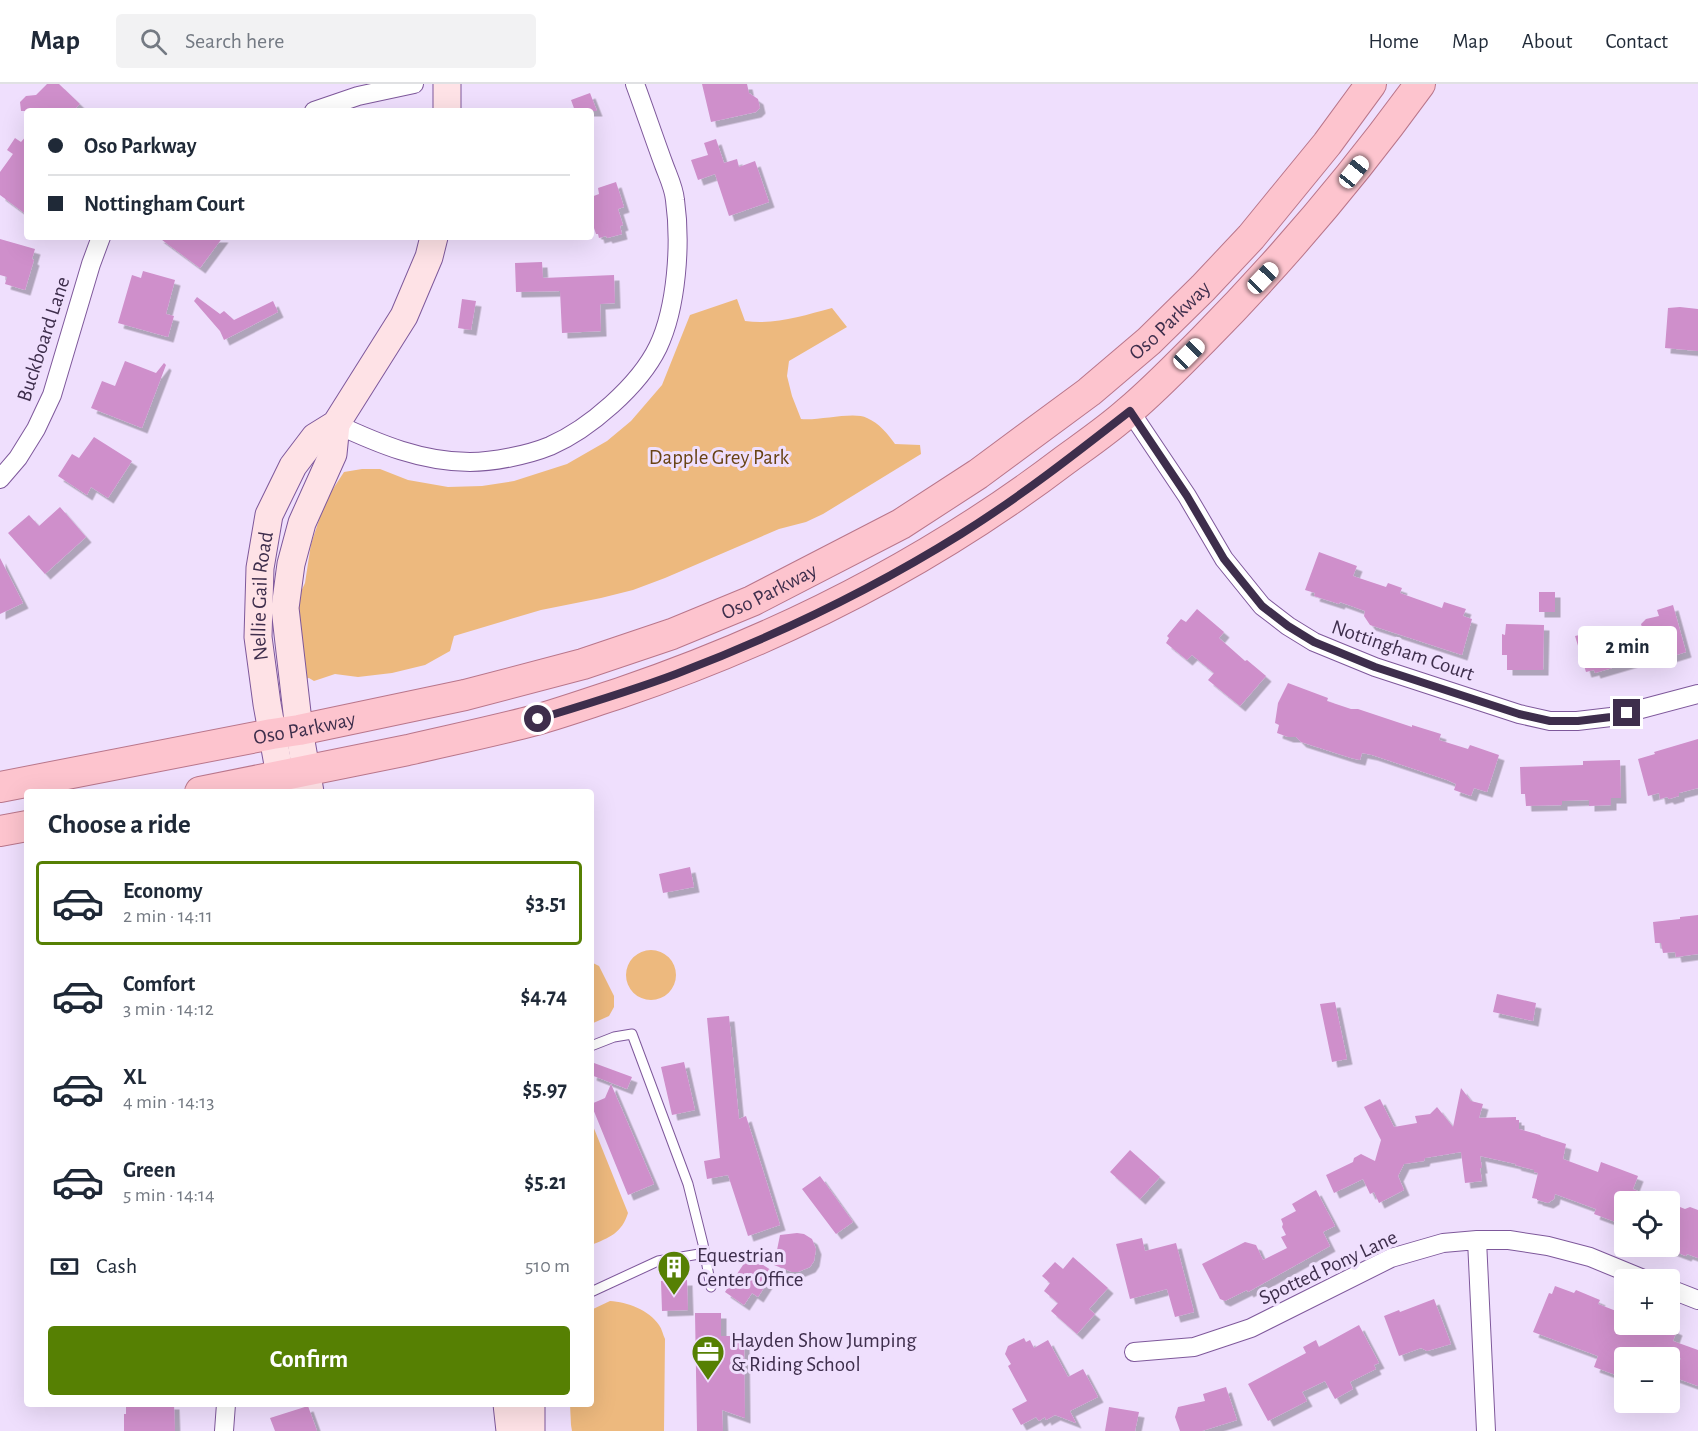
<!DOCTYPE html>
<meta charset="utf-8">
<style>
:root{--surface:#fff;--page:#f2f2f3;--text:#1f2937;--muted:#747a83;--line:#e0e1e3;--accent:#568003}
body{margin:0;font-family:"Alegreya Sans",sans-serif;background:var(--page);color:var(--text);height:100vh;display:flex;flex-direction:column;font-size:22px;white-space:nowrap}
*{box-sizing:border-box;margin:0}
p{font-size:20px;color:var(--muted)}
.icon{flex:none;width:33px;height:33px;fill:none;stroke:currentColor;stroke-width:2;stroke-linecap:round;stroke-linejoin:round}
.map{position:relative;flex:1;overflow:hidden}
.panel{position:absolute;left:24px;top:705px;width:570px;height:618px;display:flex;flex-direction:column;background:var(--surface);border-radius:6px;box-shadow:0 6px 24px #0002}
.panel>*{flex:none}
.banner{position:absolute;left:24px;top:24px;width:570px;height:132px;border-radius:6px;box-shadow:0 6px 24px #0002;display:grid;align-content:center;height:132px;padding:0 24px;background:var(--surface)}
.controls{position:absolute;left:1614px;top:1107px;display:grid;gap:12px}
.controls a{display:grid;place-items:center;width:66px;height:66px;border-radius:6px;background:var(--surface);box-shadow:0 6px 24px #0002;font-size:30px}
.end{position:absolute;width:27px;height:27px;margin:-14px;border:8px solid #3e2e4c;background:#fff;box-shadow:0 0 0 3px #fff}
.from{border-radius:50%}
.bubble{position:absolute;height:42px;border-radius:6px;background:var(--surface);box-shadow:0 6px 24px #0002;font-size:20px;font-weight:700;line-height:42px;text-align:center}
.car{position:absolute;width:18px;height:36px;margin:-18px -9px;border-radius:8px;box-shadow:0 0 4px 2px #0007;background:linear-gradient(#fff 24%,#345 0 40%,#fff 0 76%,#345 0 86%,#fff 0)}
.banner b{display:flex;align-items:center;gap:21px;height:57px;font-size:22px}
.banner b+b{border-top:2px solid var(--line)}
.banner i{width:15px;height:15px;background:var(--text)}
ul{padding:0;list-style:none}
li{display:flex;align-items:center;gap:18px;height:84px;margin:0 12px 9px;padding:0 12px;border:3px solid transparent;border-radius:6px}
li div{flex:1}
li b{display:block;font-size:22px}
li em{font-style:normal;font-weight:700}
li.on{border-color:var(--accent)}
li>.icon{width:54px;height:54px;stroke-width:1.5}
h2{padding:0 24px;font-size:27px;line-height:72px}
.pay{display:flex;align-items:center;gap:15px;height:66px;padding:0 24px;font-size:22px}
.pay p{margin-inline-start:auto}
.primary-button{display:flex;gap:12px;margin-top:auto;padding:12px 24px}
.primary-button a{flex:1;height:69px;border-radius:6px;background:var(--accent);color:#fff;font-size:24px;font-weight:700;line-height:69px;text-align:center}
header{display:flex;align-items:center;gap:36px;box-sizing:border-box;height:84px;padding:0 30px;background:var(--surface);border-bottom:2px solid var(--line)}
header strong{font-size:28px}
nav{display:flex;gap:33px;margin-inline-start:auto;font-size:21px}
.search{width:420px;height:54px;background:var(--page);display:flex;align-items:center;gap:15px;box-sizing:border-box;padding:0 21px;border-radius:6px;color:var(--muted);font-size:22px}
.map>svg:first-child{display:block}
.green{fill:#edb97e}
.building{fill:#cf8fcb;filter:url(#shadow)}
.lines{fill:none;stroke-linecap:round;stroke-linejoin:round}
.lane-casing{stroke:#7e589b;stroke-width:11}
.street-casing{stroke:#7e589b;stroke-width:20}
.secondary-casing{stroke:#7e589b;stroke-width:29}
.primary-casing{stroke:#b9768b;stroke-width:32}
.lane{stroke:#fff;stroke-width:9}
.street{stroke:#fff;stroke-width:18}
.secondary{stroke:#fee2e6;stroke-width:27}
.primary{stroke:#fdc4ce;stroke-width:30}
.route{stroke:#3e2e4c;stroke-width:8}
.labels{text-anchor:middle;stroke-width:6;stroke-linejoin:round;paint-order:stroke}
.street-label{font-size:21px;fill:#3e2e4c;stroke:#efdffd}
.park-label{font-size:21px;fill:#684314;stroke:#efdffd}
.poi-label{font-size:21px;fill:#3e2e4c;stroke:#efdffd;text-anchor:start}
</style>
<header>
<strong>Map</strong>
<div class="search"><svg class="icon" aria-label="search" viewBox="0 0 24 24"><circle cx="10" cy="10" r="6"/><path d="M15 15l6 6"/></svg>Search here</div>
<nav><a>Home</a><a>Map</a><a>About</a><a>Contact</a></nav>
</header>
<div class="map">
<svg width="1698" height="1347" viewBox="0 0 1698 1347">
<defs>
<filter id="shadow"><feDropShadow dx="5.5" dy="5.5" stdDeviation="0" flood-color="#0004"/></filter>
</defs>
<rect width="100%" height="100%" fill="#efdffd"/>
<!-- green -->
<path class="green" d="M737,215L745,237C775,241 802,232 832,224L847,243L789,277L787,292L792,312L801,335C819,337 854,327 867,334C879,339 888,350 895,360L920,361L921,370L823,430L806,438L779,445L665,494L633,506L601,514L541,526L454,552L450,567L425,581L392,589L358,593L335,590L314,597L309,594L303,595L295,561L298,514L305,499L311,460L320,433L331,408L344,388L362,385H380L408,396L448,403L482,402L514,397L567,380L607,357L631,337L662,301L690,231Z
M626 891a25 25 0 1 1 50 0a25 25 0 1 1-50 0Z
M591,878L599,882L614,912V923L609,932L591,940Z
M591,1037L628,1129C622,1149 609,1154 591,1161Z
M610,1217C627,1218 649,1226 659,1241C662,1245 663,1251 665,1255L664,1347H572L571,1341L570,1320H591V1226Z"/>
<!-- building -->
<path class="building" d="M47,0H59L80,20L73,27H21L20,18L26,12L36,11Z
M702,0H747L749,9L758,15L760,24L756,28L711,38Z
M590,9L597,27H575L571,16Z
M27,51V131L0,111V88L13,70L7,66L15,54L21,58Z
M716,55L724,79L737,75L739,83L755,77L769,118L729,132L715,90L698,96L691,76L708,71L704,59Z
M616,98L624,123L618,125L623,141L620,142L622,150L607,154L606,152L599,154L598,150H596L591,135V113L599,110L598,104Z
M158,153H223L200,184Z
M0,155L35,165L32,175L34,176L25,206L5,200L7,193L0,191Z
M542,178L543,194L614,191L615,219L600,220L601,247L562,249L560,207L516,208L515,179Z
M143,187L175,196L166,230L174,232L168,253L118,239L132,191L141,194Z
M197,213L220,230L224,227L234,236L273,217L278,228L224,256L220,247L194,217Z
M462,215L476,217L471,246L458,244Z
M1680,223L1698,225V267L1665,264L1668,224Z
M125,277L156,289L164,279L166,281L142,344L91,324L102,297L115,302Z
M94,353L132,377L108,414L91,403L87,411L58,392L72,370L79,374Z
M60,423L86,453L45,490L8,449L29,431L39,442Z
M1319,468L1357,482L1353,492L1386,503L1388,499L1402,504L1400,509L1442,524L1444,518L1466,525L1463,532L1472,535L1462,571L1370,541L1364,532L1365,527L1340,518L1339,520L1314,512L1315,509L1305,506Z
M0,474L23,519L0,530Z
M1539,508H1555V528H1539Z
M1673,521L1686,568L1657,577L1656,574L1647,577L1646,574L1595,589L1594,586L1586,588L1575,552L1615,543L1619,557L1644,550L1641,540L1646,535L1659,532L1657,526Z
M1197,525L1224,548L1219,554L1245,577L1247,576L1266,592L1240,622L1208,596L1214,589L1192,571L1187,576L1166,559L1169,554L1167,552L1181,535L1186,538Z
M1506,540L1544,541L1543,586H1507V571H1502V550L1505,551Z
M1288,599L1328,614L1327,617L1351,625H1358L1412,643V641L1441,650L1439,656L1468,665L1470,661L1499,671L1487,708L1474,704L1471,712L1454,706L1456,700L1447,696L1372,671L1362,669L1360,676L1351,674L1301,658L1296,653H1288L1277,649L1279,641L1275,639L1278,619Z
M1698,655V704L1679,709V712L1669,715L1667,713L1660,715L1659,709L1648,712L1638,675L1655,670L1654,668Z
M1620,676L1621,714H1611V721L1589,722V716L1562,717V721L1526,722L1525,710H1521L1520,683L1583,681V677Z
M690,783L694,803L663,809L659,790Z
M1698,831V870L1676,873L1675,868L1663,869L1661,859H1655L1653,838L1680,835V833Z
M1497,910L1536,919L1533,937L1493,928Z
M1335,918L1347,975L1332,978L1320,920Z
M729,932L739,1035L746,1032L780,1141L748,1152L728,1091L707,1095L704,1077L720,1074L707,934Z
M684,978L695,1026L672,1031L661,983Z
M594,979L632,993L627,1005L591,991Z
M611,1000L654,1100L628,1111L591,1020L605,1014Z
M1461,1004L1471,1017L1483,1020L1479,1034L1516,1033V1036H1519V1045L1540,1051L1541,1052L1566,1060L1563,1075L1598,1088L1601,1078L1638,1092L1633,1105L1663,1118H1624V1130L1621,1140L1594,1130L1596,1125L1555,1110L1554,1115L1548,1119L1537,1116V1115L1532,1114L1538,1089L1534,1088V1086L1515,1081L1516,1080L1480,1072L1482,1084H1480L1482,1097L1465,1099L1461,1068L1425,1074L1424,1077L1404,1080L1398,1092L1404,1106L1379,1119L1374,1108L1370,1110L1363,1095L1334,1109L1326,1091L1353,1078L1354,1074L1361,1070L1375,1077L1381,1056L1364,1023L1380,1015L1394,1043L1417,1039L1415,1032L1430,1030L1437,1023L1453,1043Z
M1130,1066L1160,1093L1140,1115L1110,1088Z
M820,1092L853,1138L836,1150L802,1105Z
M1316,1106L1335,1142L1323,1148L1330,1162L1248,1208L1247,1206L1225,1217L1220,1215L1202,1180L1245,1158L1256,1161L1263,1176L1287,1164L1281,1153L1286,1151L1282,1143L1283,1140L1281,1135L1296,1127L1292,1120Z
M1670,1119L1685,1125L1690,1123L1698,1126V1174L1687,1170L1686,1172L1670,1166Z
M797,1149L804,1150L812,1155L816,1165L814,1177L810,1183L798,1188H792L774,1181L780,1151Z
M1142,1154L1145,1167L1176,1159L1194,1228L1175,1233L1167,1205L1130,1215L1116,1160Z
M749,1172L774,1188L758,1213L752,1209L744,1221L725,1208Z
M1073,1173L1108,1204L1089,1225L1095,1230L1077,1250L1051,1227L1058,1219L1044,1207L1050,1199L1042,1192L1055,1178L1063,1185Z
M687,1196L688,1226L662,1227L661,1197Z
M1555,1202L1574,1209L1576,1206L1600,1216L1598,1220L1624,1230V1240H1663L1677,1246L1673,1257L1698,1266V1302L1673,1293L1681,1274H1624V1294L1594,1283L1598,1272L1533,1248L1549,1209L1552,1210Z
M1434,1215L1451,1260L1427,1267L1421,1264L1399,1272L1384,1232L1399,1226L1400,1228Z
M695,1229H721V1252H744L745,1334L722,1326L723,1347H697Z
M1359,1241L1379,1279L1374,1281L1376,1285L1350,1298L1353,1305L1335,1315L1325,1297L1302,1308L1307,1317L1268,1337L1248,1300L1306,1269L1303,1263L1316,1256L1319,1263Z
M1024,1254L1026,1258L1030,1256L1034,1264L1048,1256L1068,1293L1083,1285L1098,1313L1070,1327L1076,1339L1055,1331L1046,1336L1045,1333L1039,1337L1036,1333L1021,1341L1012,1325L1027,1317L1008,1282L1011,1280L1005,1270L1008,1262Z
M1226,1303L1237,1336L1202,1347H1180L1175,1333L1178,1323L1205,1317L1203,1310Z
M126,1320H174L175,1347H124V1330H126Z
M308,1322L317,1347H275L270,1334Z
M1109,1323L1139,1328L1135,1347H1105Z"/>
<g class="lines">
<defs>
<path id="lane" d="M591,962L614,953L632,950L688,1100L703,1160L711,1203
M591,1208L658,1177L705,1169"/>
<path id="street" d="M314,27L358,12L414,0
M1130,327L1187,412L1224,475L1262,522L1288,542L1314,558L1375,583L1519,630L1550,637H1577L1611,633L1698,610
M336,340C379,360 422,378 470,378C493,378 528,371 550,362C589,345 639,302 658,263C677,223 681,159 675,116C674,104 668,92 664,81C654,54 645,27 635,0
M0,395L18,374L36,345L52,311L91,180L101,153
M1477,1156L1486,1347
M1670,1205L1698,1216
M1134,1268L1194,1263L1251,1244L1391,1174L1443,1159L1477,1156H1509L1548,1162L1590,1173L1646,1196
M224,1347L226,1320"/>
<g id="secondary">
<path d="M447,0V27"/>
<path id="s1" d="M283,708L267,620L258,553L260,484L269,431L293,382L315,353L336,340L404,232L429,173L434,153"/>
<path d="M310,708L299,646L285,524L291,480L302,439L333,370L336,340"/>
<path d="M507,1320L510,1347"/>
<path d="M531,1347V1320"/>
</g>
<g id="primary">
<path id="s2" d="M0,703L272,650L299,646L465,611L583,580L672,550L752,517L901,440L978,390L1089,308L1149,257L1203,204L1251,153L1327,60L1371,0"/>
<path d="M200,708C270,694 339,680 408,666C451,656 494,647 536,636C564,628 592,618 620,609C779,555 931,478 1065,376C1087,360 1109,345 1129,327C1155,305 1179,280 1203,256C1282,176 1354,91 1420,0"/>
<path d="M0,747L27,742"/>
</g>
</defs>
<!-- lane casing -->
<use href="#lane" class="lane-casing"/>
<!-- street casing -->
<use href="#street" class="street-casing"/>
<!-- secondary casing -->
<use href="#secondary" class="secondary-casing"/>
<!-- primary casing -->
<use href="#primary" class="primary-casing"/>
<!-- lane -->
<use href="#lane" class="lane"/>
<!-- street -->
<use href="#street" class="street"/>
<!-- secondary -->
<use href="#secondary" class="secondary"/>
<!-- primary -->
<use href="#primary" class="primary"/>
</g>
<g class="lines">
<!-- route -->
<path class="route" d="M538,635C584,621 631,607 676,590C773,553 873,505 961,450C1020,413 1075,370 1130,327L1187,412L1224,475L1262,522L1288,542L1314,558L1375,583L1519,630L1550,637H1578L1611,633L1627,629"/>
</g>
<!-- icons -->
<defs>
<symbol id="building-pin" viewBox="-11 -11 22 30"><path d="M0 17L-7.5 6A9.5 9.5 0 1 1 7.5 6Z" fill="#568003" stroke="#efdffd"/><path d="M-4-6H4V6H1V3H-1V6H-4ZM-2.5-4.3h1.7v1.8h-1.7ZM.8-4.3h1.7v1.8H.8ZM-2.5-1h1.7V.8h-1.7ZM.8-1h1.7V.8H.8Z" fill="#fff"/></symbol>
<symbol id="office-pin" viewBox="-11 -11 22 30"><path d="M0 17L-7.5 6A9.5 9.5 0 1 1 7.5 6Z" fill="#568003" stroke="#efdffd"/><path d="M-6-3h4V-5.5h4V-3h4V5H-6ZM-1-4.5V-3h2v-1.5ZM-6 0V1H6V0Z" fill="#fff"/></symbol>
</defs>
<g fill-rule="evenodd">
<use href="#building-pin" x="655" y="1164" width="38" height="52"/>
<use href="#office-pin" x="689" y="1249" width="38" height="52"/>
</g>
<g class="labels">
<!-- street labels -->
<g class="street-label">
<text dy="7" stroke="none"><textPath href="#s2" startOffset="1282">Oso Parkway</textPath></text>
<text transform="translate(43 255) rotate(-72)" y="7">Buckboard Lane</text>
<text dy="7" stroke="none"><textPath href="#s2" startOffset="796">Oso Parkway</textPath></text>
<text dy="7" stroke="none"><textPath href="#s1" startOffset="198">Nellie Gail Road</textPath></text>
<text transform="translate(1403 566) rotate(19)" y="7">Nottingham Court</text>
<text dy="7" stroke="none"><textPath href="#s2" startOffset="310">Oso Parkway</textPath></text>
<text transform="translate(1328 1183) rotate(-25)" y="7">Spotted Pony Lane</text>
</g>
<!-- park labels -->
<g class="park-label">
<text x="719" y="380">Dapple Grey Park</text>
</g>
<!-- poi labels -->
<g class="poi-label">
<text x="697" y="1178">Equestrian<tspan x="697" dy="24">Center Office</tspan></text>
<text x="731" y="1263">Hayden Show Jumping<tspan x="731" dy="24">&amp; Riding School</tspan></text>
</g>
</g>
</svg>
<div class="controls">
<a><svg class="icon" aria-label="locate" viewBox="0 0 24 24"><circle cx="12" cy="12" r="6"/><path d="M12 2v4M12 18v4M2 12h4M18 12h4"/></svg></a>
<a>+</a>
<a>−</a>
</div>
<i class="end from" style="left:538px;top:635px"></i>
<i class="end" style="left:1627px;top:629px"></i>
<div class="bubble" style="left:1578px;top:542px;width:99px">2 min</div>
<i class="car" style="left:1354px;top:88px;rotate:39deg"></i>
<i class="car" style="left:1263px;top:194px;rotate:44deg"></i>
<i class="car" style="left:1189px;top:270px;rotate:45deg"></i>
<div class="banner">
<b><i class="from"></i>Oso Parkway</b>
<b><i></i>Nottingham Court</b>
</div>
<section class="panel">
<h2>Choose a ride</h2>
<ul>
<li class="on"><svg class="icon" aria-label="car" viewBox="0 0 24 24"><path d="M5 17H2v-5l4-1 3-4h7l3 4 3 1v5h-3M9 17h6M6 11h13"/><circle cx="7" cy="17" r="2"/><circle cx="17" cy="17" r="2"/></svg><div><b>Economy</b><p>2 min · 14:11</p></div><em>$3.51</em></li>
<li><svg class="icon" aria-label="car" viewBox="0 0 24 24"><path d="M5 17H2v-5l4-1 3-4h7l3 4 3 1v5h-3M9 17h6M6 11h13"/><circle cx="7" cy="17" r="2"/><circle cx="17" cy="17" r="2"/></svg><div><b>Comfort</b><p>3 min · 14:12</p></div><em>$4.74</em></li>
<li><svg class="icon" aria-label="car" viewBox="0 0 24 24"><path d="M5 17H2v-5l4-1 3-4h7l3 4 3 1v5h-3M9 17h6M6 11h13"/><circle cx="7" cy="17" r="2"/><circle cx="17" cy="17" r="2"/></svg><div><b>XL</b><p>4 min · 14:13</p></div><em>$5.97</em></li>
<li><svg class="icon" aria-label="car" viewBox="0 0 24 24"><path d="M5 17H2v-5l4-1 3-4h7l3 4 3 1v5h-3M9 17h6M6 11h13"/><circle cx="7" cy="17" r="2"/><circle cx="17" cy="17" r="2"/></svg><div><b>Green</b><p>5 min · 14:14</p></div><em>$5.21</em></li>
</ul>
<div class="pay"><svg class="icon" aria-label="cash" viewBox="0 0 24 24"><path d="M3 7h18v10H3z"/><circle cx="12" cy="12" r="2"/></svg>Cash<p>510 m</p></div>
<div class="primary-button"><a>Confirm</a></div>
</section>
</div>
